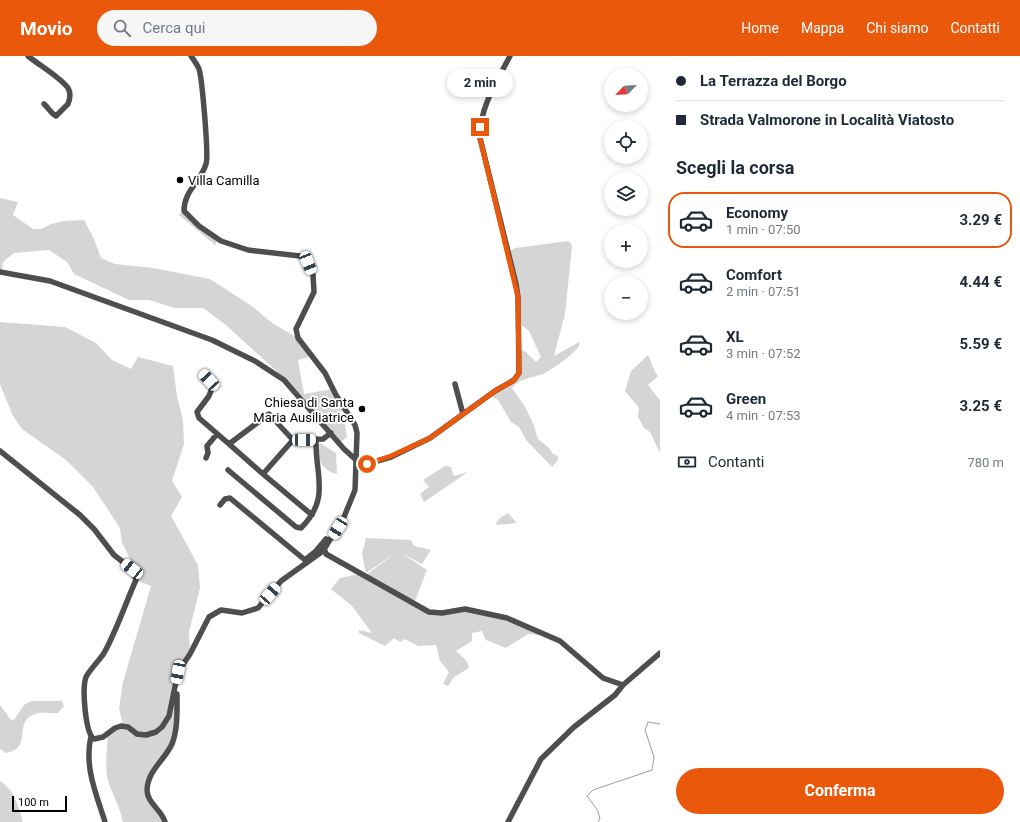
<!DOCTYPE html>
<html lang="it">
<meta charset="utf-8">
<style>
:root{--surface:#fff;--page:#f6f6f7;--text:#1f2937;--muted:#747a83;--line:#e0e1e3;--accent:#ea580c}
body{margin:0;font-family:Roboto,sans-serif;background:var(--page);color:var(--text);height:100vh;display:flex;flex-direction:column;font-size:15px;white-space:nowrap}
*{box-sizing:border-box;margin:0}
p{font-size:13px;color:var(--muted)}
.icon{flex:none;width:22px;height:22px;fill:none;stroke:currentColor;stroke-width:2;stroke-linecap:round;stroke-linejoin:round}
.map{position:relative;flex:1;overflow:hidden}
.drawer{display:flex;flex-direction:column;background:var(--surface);width:360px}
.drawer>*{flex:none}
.banner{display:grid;align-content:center;height:88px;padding:0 16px;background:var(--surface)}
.needle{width:26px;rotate:246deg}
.fabs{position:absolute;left:604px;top:12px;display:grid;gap:8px}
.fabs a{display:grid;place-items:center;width:44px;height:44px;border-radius:50%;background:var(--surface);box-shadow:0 2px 6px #0003;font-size:20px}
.scale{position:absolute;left:12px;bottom:10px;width:55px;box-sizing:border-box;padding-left:4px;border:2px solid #000;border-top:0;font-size:11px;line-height:14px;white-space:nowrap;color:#000;-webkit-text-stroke:3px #fff;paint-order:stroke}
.end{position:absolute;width:18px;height:18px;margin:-9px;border:5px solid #ea580c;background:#fff;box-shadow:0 0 0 2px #fff}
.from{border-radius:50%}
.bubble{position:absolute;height:28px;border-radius:14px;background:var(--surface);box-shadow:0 2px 6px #0003;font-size:13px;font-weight:700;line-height:28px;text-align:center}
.car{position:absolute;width:12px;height:24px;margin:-12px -6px;border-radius:5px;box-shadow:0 0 3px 1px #0007;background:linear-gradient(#fff 24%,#345 0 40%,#fff 0 76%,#345 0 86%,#fff 0)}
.banner b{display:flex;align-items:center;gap:14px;height:38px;font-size:15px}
.banner b+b{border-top:1px solid var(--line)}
.banner i{width:10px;height:10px;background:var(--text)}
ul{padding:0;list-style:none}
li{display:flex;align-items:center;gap:12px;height:56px;margin:0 8px 6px;padding:0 8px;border:2px solid transparent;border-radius:16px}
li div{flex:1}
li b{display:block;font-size:15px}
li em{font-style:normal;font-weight:700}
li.active{border-color:var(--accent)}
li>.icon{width:36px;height:36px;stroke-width:1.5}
h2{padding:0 16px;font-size:18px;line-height:48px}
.pay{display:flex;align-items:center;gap:10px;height:44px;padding:0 16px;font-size:15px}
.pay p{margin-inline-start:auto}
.primary-button{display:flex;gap:8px;margin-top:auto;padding:8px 16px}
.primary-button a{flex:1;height:46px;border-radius:24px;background:var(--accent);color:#fff;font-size:16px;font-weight:700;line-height:46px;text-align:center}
header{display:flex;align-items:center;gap:24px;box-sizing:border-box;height:56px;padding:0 20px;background:var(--accent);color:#fff}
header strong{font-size:19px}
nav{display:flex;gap:22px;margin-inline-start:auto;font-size:14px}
.search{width:280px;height:36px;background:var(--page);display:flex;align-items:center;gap:10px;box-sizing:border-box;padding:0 14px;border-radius:22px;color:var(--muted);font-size:15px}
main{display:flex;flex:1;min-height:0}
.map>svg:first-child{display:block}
.green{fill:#d5d5d5}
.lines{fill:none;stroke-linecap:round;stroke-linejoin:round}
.stream{stroke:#9c9c9c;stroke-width:1}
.minor{stroke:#4e4e4e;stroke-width:5.5}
.route{stroke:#ea580c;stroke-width:5}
.poi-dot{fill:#000;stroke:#fff;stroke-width:1.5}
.labels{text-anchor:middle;stroke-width:3.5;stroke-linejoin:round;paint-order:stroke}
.poi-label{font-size:13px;fill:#000;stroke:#fff;text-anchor:start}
</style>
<header>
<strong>Movio</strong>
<div class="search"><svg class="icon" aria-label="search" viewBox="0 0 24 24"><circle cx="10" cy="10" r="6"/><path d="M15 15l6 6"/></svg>Cerca qui</div>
<nav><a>Home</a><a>Mappa</a><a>Chi siamo</a><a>Contatti</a></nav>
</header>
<main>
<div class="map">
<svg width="660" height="766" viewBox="0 0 660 766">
<rect width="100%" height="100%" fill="#fff"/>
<!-- green -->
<path class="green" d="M0,142L18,146L13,159L33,173H41L51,168L64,165L84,164L94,183L101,202L115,208L153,212L210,223L253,251L272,267L298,282L312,300L298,304L304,338L333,333L346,355H340L339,367L345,368L347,381L341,386L285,323L226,269L203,252H175L149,244H129L74,218L67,206L49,194L14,197L3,206L2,214H0Z
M180,157H183L191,166L217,184L215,190L213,187L179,159Z
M568,185L571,187L572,190L565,258L554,300L579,286V290C573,299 553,313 543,318C533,322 519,322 512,332L524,349L533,367L538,383L548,391L553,398L558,400V404L552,411L526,384L519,371L511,366L498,344L491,340L516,322L522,314L521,294L526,296L536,306L541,301L529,275L519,267L518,241L508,196L515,192Z
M0,266L65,271L96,287L112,304L131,313L138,301L173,310L177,340L183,364L184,388L172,425L182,441L171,460L198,509L200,532L189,576L190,598L178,616L176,626L177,660L172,688L151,717L147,735L165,766H123C120,752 114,741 109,728C104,713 107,694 108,678L123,669L119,652L123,626L151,530L136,524L135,512L122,487L120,472L93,431L66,404L22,373L12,358L0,328Z
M648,299C652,307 653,314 658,320L648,329L660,344V397L650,376L644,372L638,361L639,352L625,335L631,315Z
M320,387L336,397L337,418C323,416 313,400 320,387Z
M445,410L451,411L454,420L468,416L424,446L420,438L429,431L423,424Z
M508,457L517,467L495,469L500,462Z
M366,482L411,484L414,490L431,494L422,508L401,497L427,514L414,547L429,556L458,554L493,559L548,580L528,578L506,592L486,584L482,575L472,577V585L456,595L467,605L469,612L454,621L448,630L443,628L449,616L440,605L436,589L418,590L405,583L400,586L394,582L385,590L359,577V574L372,577L352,550L331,533L340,522L359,518L366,519L398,495L366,517L362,498Z
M31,645H62L64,650L58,657C51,657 42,656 35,658C12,666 34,692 6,697L0,693V649L11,664H14L24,649Z
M0,725C15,734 18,750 23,766H0Z"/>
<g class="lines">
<!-- stream -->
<path class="stream" d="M598,766L600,763L598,755L587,740L593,734L652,714L654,701L645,674L648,666L660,668"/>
<!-- minor -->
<path class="minor" d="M28,0C39,9 60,21 68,32C71,37 70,43 68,48L56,60C50,57 49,52 44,48
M0,216L50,225L212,284L255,305L284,324L344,393L355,403L367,408L391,401L430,382L495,335L514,324L519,317L518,241L516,228L480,82C479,53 497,25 510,0
M203,318L209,324L212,332L209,340L197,356L199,362L229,388
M455,328L463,358
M293,384L263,418L229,388L269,358L293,384L323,383L331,377
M0,395L80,459L94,473L114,499L132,513L136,524C126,546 116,576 104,597C99,605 90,613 86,621C82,632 85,677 94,683L103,681L115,672L121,670L128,671L137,678L146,679L156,676L162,671L169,660L178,616L190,598L209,561L221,554L242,557L258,552L281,525L323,495L344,461L355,434L357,377L355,369L336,339L325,317L298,282L296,273L314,236L313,219L308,207L300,200L248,194L221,185L199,170L184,155C184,134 201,126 206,108C209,100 202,22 199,13C197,8 194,4 191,0
M206,402L208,397L207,390L217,378
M228,414L296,471L301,472C331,442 315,419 316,384
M263,418L312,459
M220,449L225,443L230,442L305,504L315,496L326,483
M324,492L326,498L429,556L442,557L465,553L507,562L560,585L603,622L623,629
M91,680C84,711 96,737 105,766
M165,766C162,754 147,747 147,734C148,714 164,705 172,688C178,673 177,654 177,638
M508,766L541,703L574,671L615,639L623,629L660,597"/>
</g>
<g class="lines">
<!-- route -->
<path class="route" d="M367,408L391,400L430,382L495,335L514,324L519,317L518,241L480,82V71"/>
</g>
<!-- markers -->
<g class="poi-dot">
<circle cx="180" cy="124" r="4"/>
<circle cx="362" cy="353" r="4"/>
</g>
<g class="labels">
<!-- poi labels -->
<g class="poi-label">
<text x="188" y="129">Villa Camilla</text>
<text x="354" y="351" text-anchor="end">Chiesa di Santa<tspan x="354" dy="15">Maria Ausiliatrice</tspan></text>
</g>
</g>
</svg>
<div class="fabs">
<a><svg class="needle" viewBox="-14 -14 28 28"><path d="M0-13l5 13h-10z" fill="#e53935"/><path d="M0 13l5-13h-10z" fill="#747a83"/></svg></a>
<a><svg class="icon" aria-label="locate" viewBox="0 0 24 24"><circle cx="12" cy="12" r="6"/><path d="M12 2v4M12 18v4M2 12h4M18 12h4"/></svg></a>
<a><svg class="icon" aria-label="layers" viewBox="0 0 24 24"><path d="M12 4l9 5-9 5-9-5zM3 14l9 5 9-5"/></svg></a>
<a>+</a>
<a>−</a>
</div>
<div class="scale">100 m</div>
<i class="end from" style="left:367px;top:408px"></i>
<i class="end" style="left:480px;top:71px"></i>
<div class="bubble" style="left:447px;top:13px;width:66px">2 min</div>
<i class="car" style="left:308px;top:207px;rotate:158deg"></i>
<i class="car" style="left:209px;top:324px;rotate:317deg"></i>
<i class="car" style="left:304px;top:384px;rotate:90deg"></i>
<i class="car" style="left:338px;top:472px;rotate:212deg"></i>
<i class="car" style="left:132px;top:513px;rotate:308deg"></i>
<i class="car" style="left:270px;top:538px;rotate:41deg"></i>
<i class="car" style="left:178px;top:616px;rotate:191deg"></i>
</div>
<section class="drawer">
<div class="banner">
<b><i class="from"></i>La Terrazza del Borgo</b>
<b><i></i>Strada Valmorone in Località Viatosto</b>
</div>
<h2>Scegli la corsa</h2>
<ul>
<li class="active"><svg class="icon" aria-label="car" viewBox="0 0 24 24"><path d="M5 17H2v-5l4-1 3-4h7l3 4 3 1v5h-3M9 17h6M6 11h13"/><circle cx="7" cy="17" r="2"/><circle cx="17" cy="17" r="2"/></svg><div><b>Economy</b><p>1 min · 07:50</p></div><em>3.29 €</em></li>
<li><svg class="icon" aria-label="car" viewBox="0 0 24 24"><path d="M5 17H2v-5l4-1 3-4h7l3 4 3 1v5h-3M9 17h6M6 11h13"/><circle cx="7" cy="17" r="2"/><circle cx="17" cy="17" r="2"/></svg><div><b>Comfort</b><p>2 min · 07:51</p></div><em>4.44 €</em></li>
<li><svg class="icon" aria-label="car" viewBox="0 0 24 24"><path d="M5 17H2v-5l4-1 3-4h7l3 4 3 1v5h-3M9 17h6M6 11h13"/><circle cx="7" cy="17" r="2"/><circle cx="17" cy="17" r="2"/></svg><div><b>XL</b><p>3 min · 07:52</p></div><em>5.59 €</em></li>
<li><svg class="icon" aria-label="car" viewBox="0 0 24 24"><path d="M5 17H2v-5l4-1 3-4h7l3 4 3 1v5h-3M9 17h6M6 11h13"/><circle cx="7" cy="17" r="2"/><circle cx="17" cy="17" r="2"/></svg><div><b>Green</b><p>4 min · 07:53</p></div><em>3.25 €</em></li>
</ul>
<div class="pay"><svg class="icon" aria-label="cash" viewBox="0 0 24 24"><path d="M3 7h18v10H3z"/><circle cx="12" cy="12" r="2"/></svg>Contanti<p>780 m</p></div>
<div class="primary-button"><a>Conferma</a></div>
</section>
</main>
